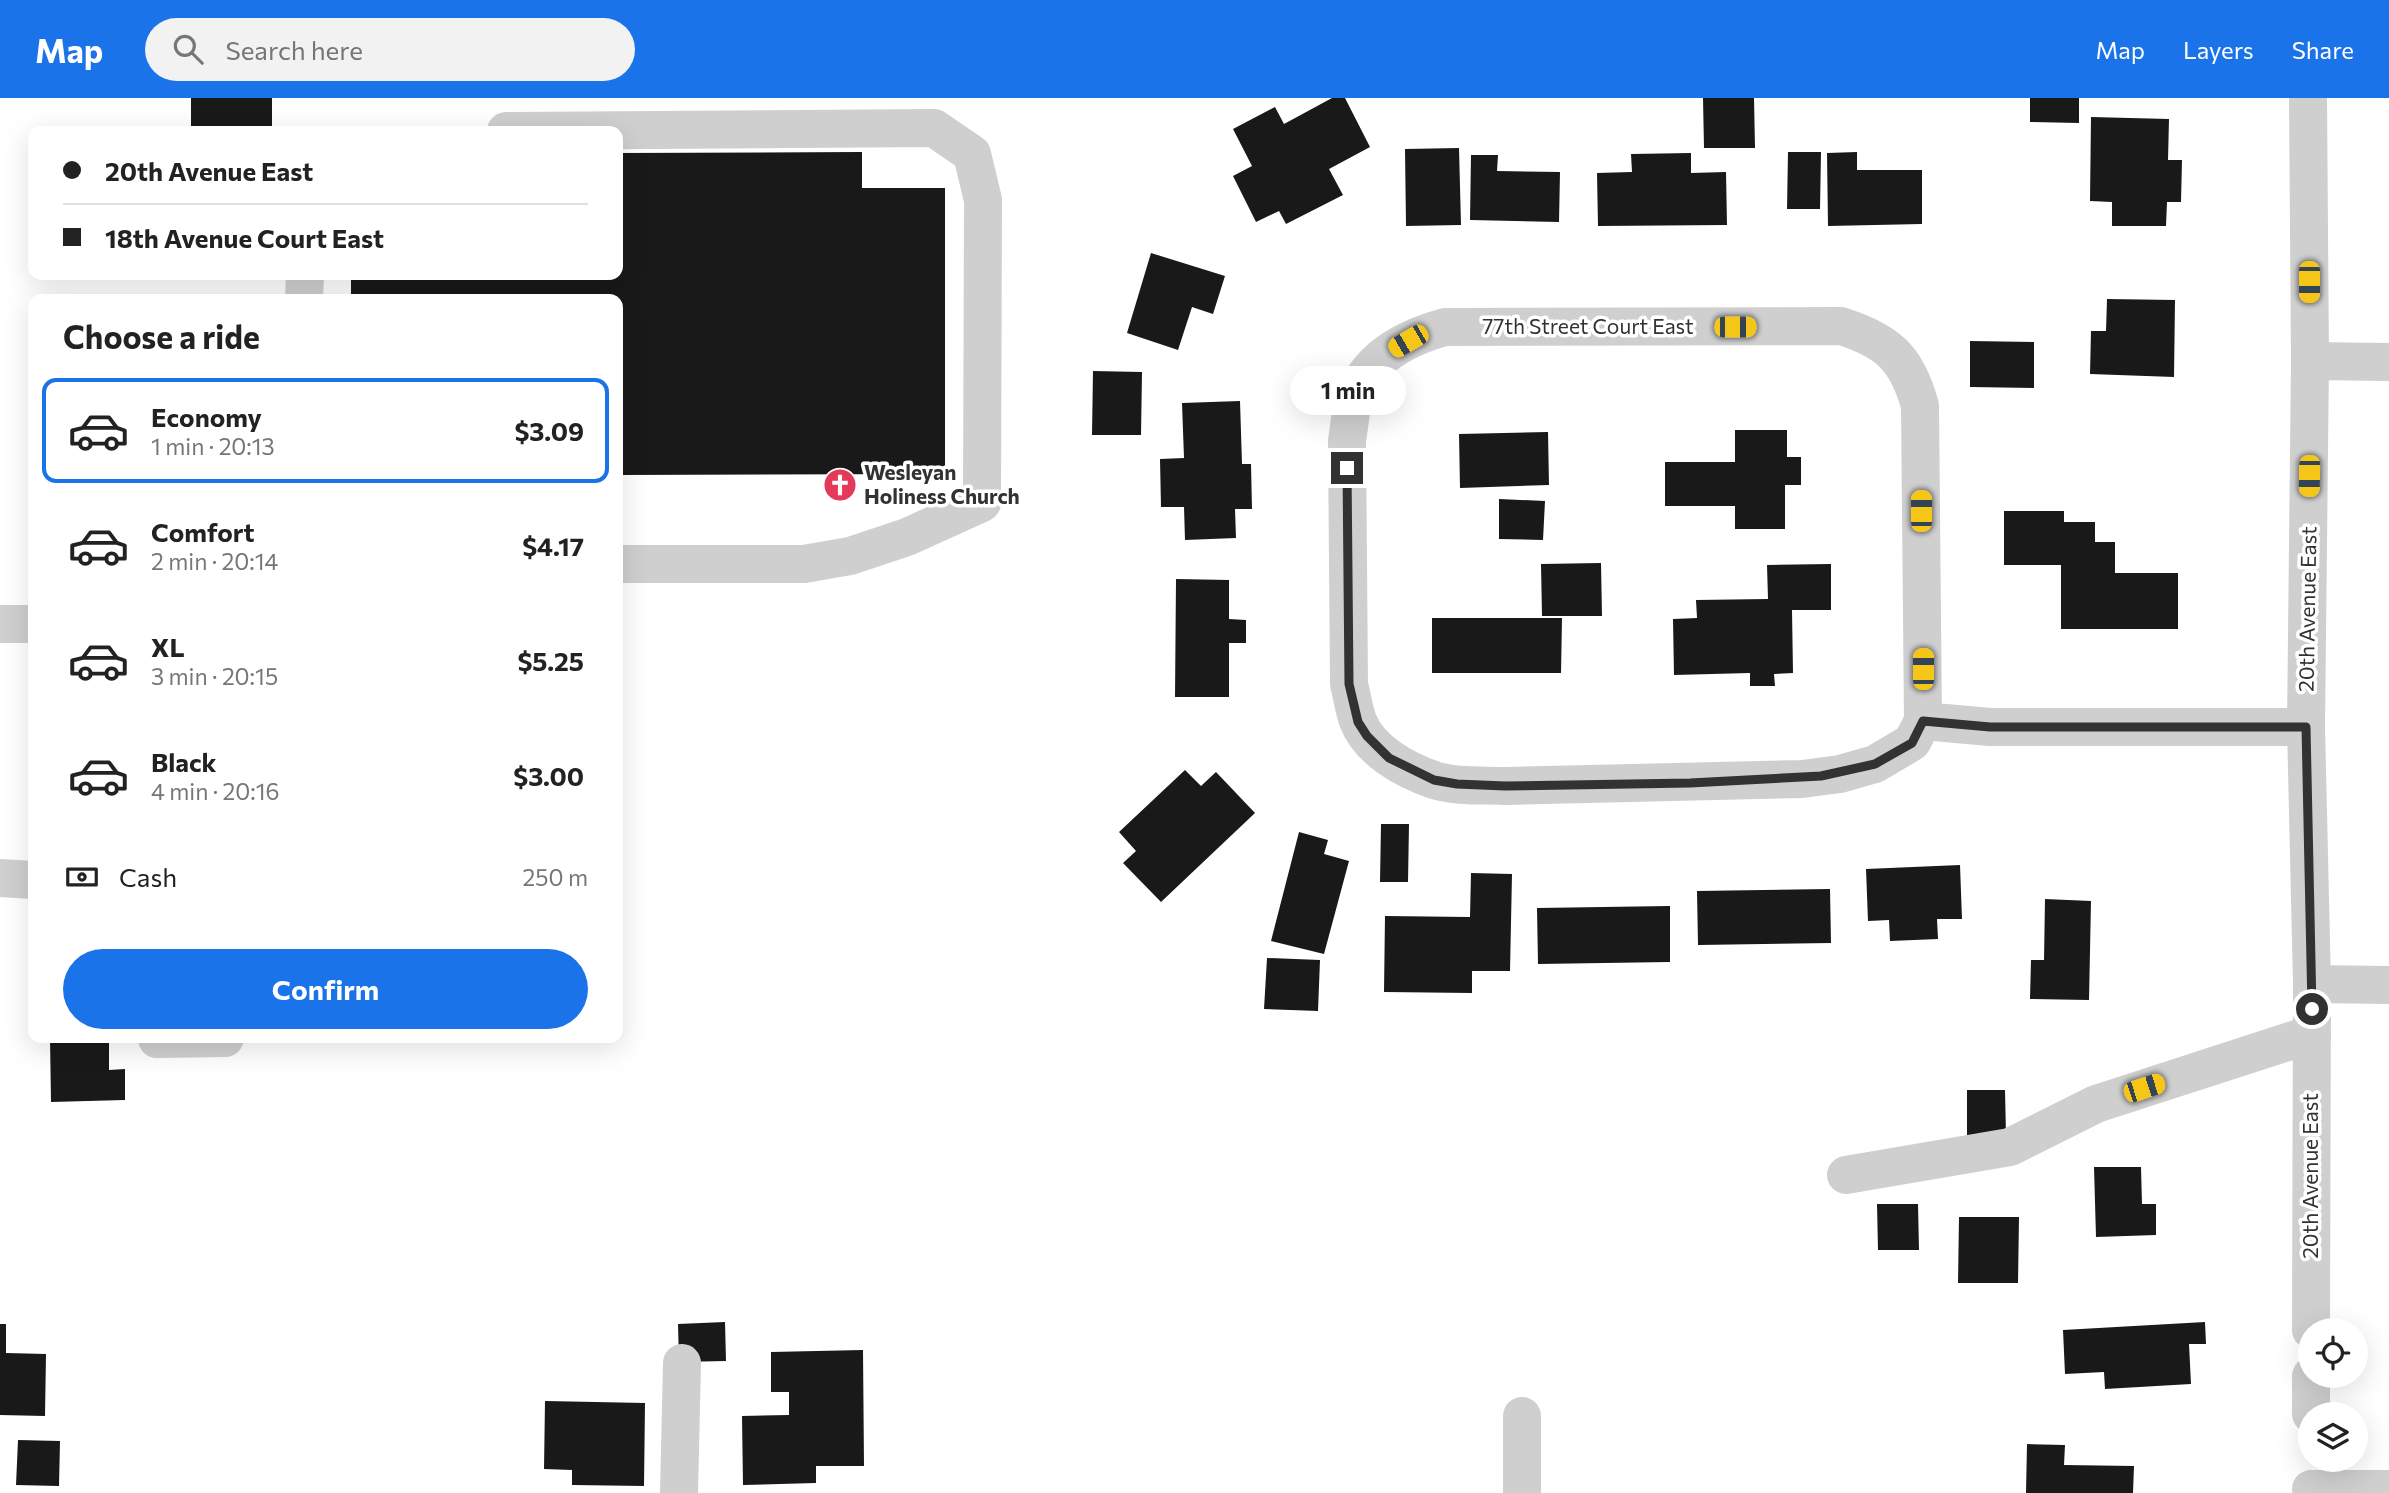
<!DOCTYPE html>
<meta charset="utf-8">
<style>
:root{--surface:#fff;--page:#f2f2f2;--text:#222;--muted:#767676;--line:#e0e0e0;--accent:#1a73e8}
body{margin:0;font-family:Commissioner,sans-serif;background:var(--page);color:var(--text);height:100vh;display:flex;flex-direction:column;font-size:26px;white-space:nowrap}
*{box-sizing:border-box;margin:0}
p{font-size:23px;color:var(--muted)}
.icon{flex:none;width:38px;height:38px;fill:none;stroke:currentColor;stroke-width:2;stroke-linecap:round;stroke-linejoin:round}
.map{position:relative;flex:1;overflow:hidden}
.panel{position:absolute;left:28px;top:196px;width:595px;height:749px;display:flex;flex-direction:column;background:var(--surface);border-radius:14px;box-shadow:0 7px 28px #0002}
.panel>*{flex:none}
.banner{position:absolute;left:28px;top:28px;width:595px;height:154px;border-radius:14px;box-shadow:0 7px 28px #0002;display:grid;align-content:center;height:154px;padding:0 35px;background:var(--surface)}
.controls{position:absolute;left:2298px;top:1220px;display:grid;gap:14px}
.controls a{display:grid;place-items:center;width:70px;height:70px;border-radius:50%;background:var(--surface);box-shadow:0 7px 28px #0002;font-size:35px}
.end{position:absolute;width:32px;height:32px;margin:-16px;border:9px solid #323232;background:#fff;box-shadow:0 0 0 4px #fff}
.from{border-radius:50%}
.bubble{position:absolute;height:49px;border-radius:24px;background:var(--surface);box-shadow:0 7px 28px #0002;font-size:23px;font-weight:700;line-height:49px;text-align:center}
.car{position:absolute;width:21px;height:42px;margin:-21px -10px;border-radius:9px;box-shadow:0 0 5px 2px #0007;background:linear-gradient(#f5c518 24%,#345 0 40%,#f5c518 0 76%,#345 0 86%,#f5c518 0)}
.banner b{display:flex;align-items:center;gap:24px;height:66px;font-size:26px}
.banner b+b{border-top:2px solid var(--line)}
.banner i{width:18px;height:18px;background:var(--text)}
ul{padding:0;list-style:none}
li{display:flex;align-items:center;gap:21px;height:105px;margin:0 14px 10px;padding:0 21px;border:4px solid transparent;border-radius:14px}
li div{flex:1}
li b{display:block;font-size:26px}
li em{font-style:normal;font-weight:700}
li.on{border-color:var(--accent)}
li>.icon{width:63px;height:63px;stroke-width:1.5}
h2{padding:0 35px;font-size:32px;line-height:84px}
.pay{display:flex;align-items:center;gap:18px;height:77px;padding:0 35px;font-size:26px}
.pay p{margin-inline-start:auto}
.primary-button{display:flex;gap:14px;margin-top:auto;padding:14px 35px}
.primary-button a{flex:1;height:80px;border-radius:42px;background:var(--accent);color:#fff;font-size:28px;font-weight:700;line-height:80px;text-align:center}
header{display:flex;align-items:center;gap:42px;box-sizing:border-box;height:98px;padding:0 35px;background:var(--accent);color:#fff}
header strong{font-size:33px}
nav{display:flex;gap:38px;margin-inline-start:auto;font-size:24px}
.search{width:490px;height:63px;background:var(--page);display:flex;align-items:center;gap:18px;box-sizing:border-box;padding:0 24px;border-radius:38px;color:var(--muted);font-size:26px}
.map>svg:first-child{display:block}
.building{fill:#191919}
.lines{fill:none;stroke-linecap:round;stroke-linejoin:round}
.minor{stroke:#cfcfcf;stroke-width:38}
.route{stroke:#323232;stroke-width:9}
.labels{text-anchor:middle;stroke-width:7;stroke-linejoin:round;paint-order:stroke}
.street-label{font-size:21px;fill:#323232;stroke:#fff}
.poi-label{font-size:21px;font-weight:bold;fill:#323232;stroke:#fff;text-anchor:start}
</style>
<header>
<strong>Map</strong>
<div class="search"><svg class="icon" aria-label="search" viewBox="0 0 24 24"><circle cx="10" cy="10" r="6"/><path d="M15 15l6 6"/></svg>Search here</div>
<nav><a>Map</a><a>Layers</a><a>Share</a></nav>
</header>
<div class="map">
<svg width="2389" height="1395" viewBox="0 0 2389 1395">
<rect width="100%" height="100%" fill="#fff"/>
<!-- building -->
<path class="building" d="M191,0H272V33H191Z
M1332,0H1345L1370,49L1329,71L1343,97L1286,126L1279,113L1256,124L1233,78L1252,68L1233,31L1275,9L1284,26Z
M1703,0H1754L1755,50H1704Z
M2030,0H2079V25L2030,24Z
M2091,19L2169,21L2168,62H2182L2181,104H2167L2166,128H2112V104L2090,103Z
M1459,50L1461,127L1406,128L1405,51Z
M862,54V90H945V376L618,377V201H351V177H618V55Z
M1788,54H1821L1820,111H1787Z
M1857,54V72H1922V126L1828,128L1827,55Z
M1691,55V75L1726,74L1727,127L1598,128L1597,75L1632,74L1631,56Z
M1471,57H1498L1497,73L1560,74L1559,124L1470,122Z
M1151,155L1225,178L1213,216L1192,209L1178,252L1127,235Z
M2107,201L2175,202L2174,279L2090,276L2091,233H2106Z
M1970,243L2034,244V290L1970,289Z
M1093,273L1142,274L1141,337H1092Z
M1240,303L1242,366H1251L1252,411H1235L1236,440L1185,442L1184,409H1161L1160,361L1184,360L1182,305Z
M1735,332H1787V359H1801V387H1785V431H1735V408H1665V364H1735Z
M1548,334L1549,387L1460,390L1459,336Z
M1499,401L1545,403L1543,442L1499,441Z
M2004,413H2064V424H2095V444H2115V475H2178V531H2061V467H2004Z
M1601,465L1602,518H1542L1541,466Z
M1831,466V512H1792L1793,575L1774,576L1775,588H1750V575L1674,577L1673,521L1697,520L1696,502L1768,501L1767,467Z
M1176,481L1229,482V521L1246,522V545H1229V599H1175Z
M1432,520H1562L1561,575H1432Z
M1185,672L1201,688L1216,674L1255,715L1161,804L1123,765L1136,753L1119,734Z
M1381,726H1409L1408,784H1380Z
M1299,734L1328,742L1324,756L1349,763L1324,856L1271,843Z
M1960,767L1962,821H1937L1938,841L1890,843L1889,822L1868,823L1866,771Z
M1471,775L1512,776L1510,873H1472V895L1384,894L1385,818L1470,819Z
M1830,791L1831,845L1698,847L1697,793Z
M2045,801L2091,803L2089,902L2030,901L2031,862H2044Z
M1670,808V864L1538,866L1537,810Z
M1267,860L1320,862L1318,913L1264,911Z
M50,940H109V972L125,971V1002L51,1004Z
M1967,992H2005L2006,1037H1967Z
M2094,1069H2141L2142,1106H2156V1137L2096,1139Z
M1877,1106H1918L1919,1152H1878Z
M1959,1119H2019L2018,1185H1958Z
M725,1224L726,1263L679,1264L678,1226Z
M2205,1224L2206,1246H2189L2191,1286L2105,1291L2104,1274L2065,1276L2063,1232Z
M0,1226H6V1255L46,1256L45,1318L0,1317Z
M863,1252L864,1368H816V1385L743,1387L742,1318L789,1317V1294H771V1254Z
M545,1303L645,1305L644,1388L572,1387V1372L544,1371Z
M18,1342L60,1343L59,1388L16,1387Z
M2027,1346L2065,1347L2064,1367L2134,1368L2133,1395H2026Z"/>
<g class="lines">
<!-- minor -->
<path class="minor" d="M2308,0L2310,263L2306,629L2312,886L2311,1232
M506,33L934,30L972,56L983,102L982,405L907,439L850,458L804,466H618
M304,201L305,177
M2310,263L2389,264
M0,526H33
M1923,623L1920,308C1907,260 1888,243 1841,228L1445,229C1405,240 1364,261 1353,305C1350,317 1349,330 1347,343L1349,586C1352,598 1354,612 1358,623C1370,653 1405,672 1434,682C1456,689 1482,687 1505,688L1802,681L1840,676L1875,666L1912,644L1923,623L1990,629H2306
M0,780L33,782
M2312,886L2389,887
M157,941L225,940
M1846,1077L2010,1049L2096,1006L2312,936
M2311,1316V1278
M2311,1391H2389
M679,1395L682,1265
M1522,1395V1318"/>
</g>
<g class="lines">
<!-- route -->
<path class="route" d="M1347,370L1349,586L1358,624L1367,638L1389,660L1434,682L1457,686L1505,688L1690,685L1821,678L1875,666L1912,645L1923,623L1990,629H2306L2312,911"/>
</g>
<!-- icons -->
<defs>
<symbol id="church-disc" viewBox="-11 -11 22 22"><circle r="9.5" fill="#e53959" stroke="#fff"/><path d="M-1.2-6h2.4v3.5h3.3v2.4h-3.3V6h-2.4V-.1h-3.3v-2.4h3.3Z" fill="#fff"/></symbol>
</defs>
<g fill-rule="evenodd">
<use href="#church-disc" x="821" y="368" width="38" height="38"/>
</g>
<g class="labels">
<!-- street labels -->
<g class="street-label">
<text x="1588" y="236">77th Street Court East</text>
<text transform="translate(2308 511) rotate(-89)" y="7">20th Avenue East</text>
<text transform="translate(2311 1078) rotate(-90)" y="7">20th Avenue East</text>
</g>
<!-- poi labels -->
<g class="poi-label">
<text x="864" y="382">Wesleyan<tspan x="864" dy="24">Holiness Church</tspan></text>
</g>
</g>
</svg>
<div class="controls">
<a><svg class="icon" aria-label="locate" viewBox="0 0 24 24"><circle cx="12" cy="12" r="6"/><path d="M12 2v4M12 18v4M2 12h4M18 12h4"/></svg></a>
<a><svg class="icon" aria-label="layers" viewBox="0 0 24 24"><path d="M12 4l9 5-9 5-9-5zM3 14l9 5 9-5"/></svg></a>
</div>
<i class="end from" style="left:2312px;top:911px"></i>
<i class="end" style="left:1347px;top:370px"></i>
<div class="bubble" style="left:1290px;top:268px;width:116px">1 min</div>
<i class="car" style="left:2309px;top:184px;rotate:180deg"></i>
<i class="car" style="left:1735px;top:229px;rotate:90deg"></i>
<i class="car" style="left:1408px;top:243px;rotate:240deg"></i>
<i class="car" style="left:2309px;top:378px;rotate:181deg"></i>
<i class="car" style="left:1921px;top:413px;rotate:0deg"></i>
<i class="car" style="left:1923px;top:571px;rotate:0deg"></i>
<i class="car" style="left:2144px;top:990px;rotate:72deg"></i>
<div class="banner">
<b><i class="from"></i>20th Avenue East</b>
<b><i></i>18th Avenue Court East</b>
</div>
<section class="panel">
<h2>Choose a ride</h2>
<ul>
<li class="on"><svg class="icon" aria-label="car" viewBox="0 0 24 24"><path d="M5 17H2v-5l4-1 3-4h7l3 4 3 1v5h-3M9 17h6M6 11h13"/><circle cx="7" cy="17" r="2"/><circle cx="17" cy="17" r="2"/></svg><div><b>Economy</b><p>1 min · 20:13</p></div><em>$3.09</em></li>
<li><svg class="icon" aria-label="car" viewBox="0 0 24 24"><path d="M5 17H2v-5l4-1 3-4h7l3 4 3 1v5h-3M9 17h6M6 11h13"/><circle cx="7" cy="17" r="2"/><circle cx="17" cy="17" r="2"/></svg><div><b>Comfort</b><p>2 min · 20:14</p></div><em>$4.17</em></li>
<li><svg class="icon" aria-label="car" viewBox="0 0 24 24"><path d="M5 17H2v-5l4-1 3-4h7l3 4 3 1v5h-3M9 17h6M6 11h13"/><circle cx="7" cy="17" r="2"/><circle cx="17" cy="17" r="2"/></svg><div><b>XL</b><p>3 min · 20:15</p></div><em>$5.25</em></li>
<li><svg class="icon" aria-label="car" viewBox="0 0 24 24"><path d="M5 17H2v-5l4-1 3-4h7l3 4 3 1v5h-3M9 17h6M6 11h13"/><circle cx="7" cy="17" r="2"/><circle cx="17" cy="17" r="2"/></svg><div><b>Black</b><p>4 min · 20:16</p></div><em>$3.00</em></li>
</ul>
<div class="pay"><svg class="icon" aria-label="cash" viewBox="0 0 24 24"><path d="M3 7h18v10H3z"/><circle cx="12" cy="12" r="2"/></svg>Cash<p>250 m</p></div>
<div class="primary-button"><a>Confirm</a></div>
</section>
</div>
